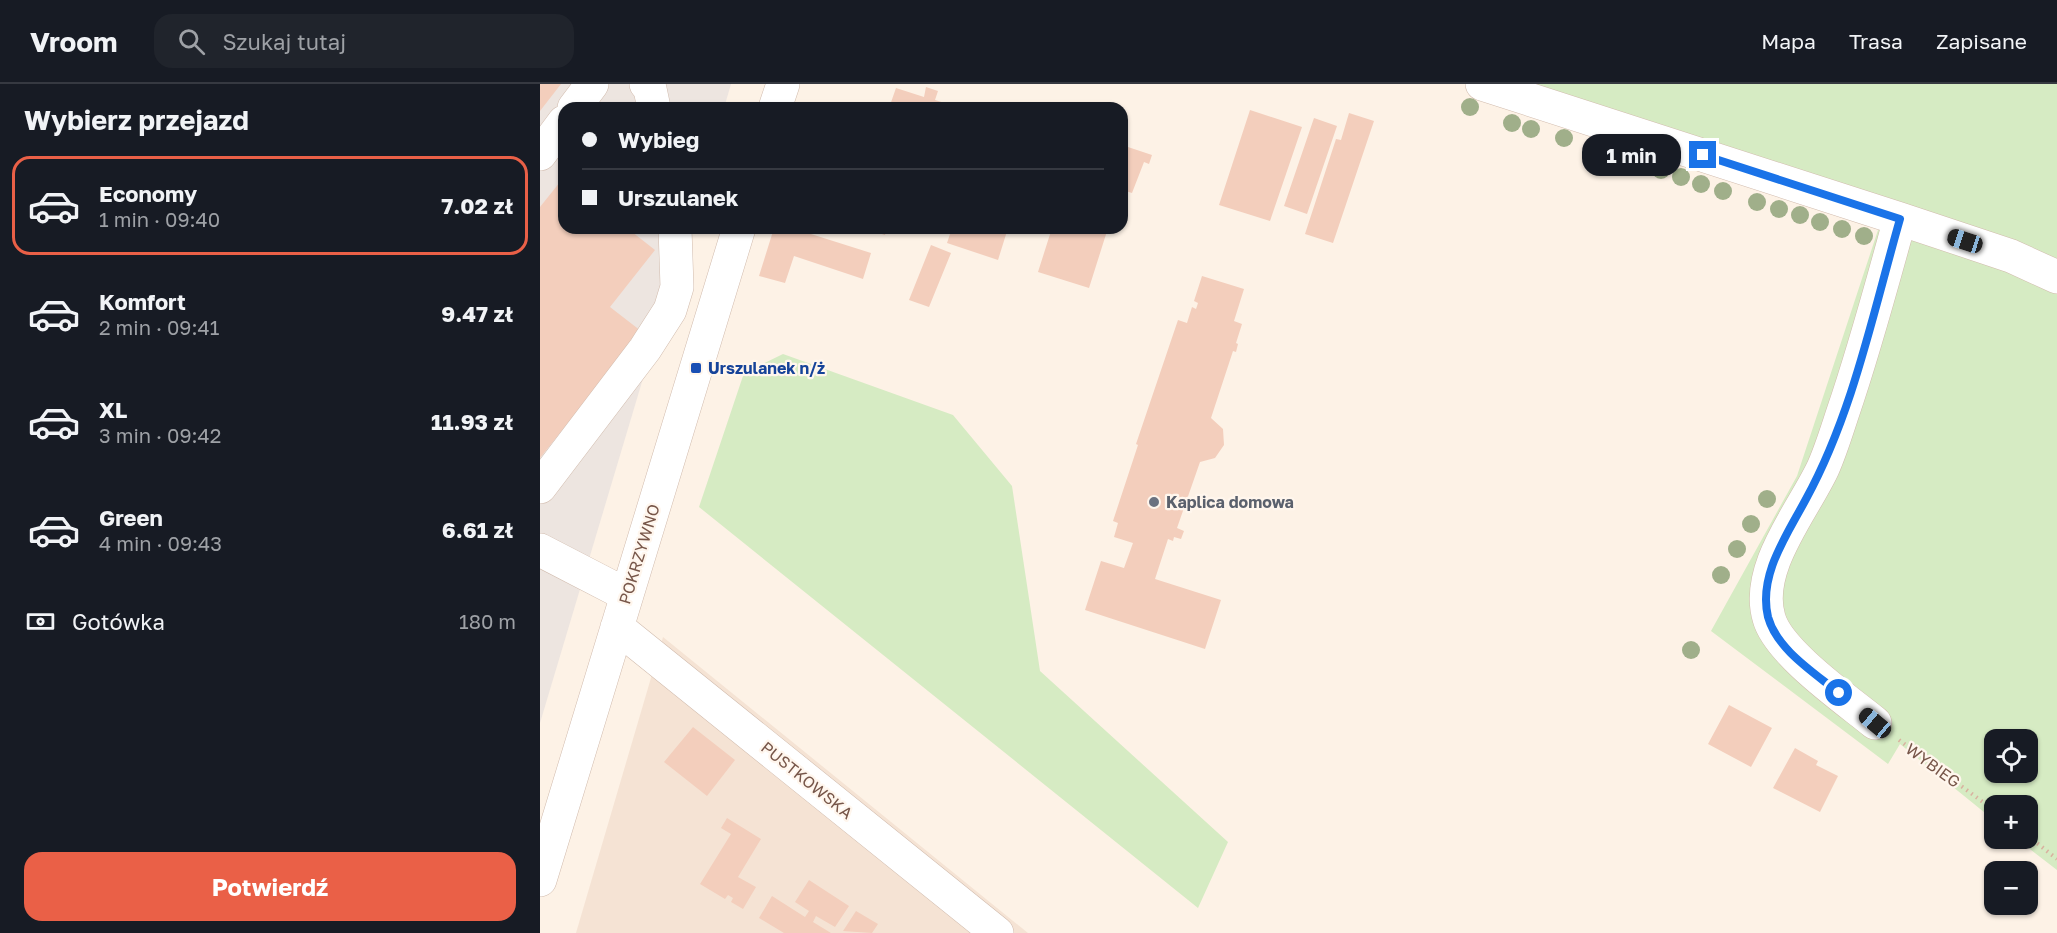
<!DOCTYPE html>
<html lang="pl">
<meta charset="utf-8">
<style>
:root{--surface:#171b24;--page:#20242c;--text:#f1f3f6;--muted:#9ea1a6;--line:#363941;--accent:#ea6047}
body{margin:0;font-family:"Golos Text",sans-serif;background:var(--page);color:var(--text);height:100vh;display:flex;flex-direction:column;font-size:22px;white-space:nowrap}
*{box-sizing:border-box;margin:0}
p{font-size:20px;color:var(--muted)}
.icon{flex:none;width:33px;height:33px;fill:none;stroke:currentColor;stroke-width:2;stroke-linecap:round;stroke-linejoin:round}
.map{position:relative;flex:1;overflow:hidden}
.side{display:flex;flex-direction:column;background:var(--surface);width:540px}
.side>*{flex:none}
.banner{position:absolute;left:18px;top:18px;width:570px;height:132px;border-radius:18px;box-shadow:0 2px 4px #0004;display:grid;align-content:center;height:132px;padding:0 24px;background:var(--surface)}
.tools{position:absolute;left:1444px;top:645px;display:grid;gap:12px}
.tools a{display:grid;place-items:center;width:54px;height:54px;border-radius:12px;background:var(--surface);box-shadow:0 2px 4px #0004;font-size:30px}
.end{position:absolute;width:27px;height:27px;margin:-14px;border:8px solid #1a73e8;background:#fff;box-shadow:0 0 0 3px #fff}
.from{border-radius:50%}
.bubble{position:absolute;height:42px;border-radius:18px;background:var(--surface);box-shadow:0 2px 4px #0004;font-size:20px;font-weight:700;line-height:42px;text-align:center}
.car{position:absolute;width:18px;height:36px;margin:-18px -9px;border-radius:8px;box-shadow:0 0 4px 2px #0007;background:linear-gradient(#222 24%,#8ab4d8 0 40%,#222 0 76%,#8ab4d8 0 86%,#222 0)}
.banner b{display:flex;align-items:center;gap:21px;height:57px;font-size:22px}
.banner b+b{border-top:2px solid var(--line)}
.banner i{width:15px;height:15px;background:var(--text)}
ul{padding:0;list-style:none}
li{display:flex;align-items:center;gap:18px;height:99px;margin:0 12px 9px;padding:0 12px;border:3px solid transparent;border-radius:18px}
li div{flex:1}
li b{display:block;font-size:22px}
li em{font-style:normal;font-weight:700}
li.active{border-color:var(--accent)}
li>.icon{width:54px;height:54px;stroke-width:1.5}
h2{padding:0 24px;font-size:27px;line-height:72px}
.pay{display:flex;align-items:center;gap:15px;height:66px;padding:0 24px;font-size:22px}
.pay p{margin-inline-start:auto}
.action{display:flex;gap:12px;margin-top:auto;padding:12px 24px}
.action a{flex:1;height:69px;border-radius:18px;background:var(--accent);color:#fff;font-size:24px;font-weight:700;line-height:69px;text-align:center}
header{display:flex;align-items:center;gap:36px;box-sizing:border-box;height:84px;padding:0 30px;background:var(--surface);border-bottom:2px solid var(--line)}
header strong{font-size:28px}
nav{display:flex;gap:33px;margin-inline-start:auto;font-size:21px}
.search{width:420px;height:54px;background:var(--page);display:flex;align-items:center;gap:15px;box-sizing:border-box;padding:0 21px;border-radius:18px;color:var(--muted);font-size:22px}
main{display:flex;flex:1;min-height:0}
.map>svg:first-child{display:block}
.residential{fill:#f5e3d4}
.industrial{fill:#ede5e0}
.green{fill:#d6ebc3;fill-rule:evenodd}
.building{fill:#f3cebc}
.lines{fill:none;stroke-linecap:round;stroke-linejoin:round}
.minor-casing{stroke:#d1bbad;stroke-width:34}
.path{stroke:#d9b19f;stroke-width:4;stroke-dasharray:1.5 4.5;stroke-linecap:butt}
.minor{stroke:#fff;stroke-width:33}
.tree{fill:#a0af8a}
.route{stroke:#1a73e8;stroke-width:8}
.transit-dot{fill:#1a4fb4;stroke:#fff6ed;stroke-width:2}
.worship-dot{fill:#6b7280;stroke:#fff6ed;stroke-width:2}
.labels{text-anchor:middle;stroke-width:4.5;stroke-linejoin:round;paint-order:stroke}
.transit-label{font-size:16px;font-weight:bold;fill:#164399;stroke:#fff6ed;text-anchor:start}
.worship-label{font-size:16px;font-weight:bold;fill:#5b616d;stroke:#fff6ed;text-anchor:start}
.street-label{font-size:16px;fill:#775649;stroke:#fff6ed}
</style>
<header>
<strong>Vroom</strong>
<div class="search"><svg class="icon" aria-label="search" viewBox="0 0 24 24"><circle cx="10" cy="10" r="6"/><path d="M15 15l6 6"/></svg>Szukaj tutaj</div>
<nav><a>Mapa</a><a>Trasa</a><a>Zapisane</a></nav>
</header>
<main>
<section class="side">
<h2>Wybierz przejazd</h2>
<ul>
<li class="active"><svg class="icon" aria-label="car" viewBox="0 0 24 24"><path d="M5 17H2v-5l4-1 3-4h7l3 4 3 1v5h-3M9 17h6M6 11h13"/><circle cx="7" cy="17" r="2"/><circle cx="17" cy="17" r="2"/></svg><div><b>Economy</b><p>1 min · 09:40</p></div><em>7.02 zł</em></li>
<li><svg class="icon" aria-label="car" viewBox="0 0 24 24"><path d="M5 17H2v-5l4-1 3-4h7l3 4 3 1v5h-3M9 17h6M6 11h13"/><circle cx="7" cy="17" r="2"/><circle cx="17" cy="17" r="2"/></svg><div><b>Komfort</b><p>2 min · 09:41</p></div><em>9.47 zł</em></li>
<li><svg class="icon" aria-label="car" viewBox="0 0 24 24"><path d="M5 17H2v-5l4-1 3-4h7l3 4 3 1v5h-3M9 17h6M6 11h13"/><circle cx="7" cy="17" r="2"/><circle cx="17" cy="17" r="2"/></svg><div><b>XL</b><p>3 min · 09:42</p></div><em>11.93 zł</em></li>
<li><svg class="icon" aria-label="car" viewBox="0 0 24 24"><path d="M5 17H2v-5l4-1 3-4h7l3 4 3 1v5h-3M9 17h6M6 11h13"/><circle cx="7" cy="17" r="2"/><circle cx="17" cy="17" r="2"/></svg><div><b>Green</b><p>4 min · 09:43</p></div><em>6.61 zł</em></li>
</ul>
<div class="pay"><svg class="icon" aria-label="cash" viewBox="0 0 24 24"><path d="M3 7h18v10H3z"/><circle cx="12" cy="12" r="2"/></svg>Gotówka<p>180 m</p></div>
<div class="action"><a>Potwierdź</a></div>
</section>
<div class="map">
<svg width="1517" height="849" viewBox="0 0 1517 849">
<rect width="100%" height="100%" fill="#fdf2e6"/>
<!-- residential -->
<path class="residential" d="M123,553L488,849H36Z"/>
<!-- industrial -->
<path class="industrial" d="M0,0H191L184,24H24V144H148L0,639Z"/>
<!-- green -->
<path class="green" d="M972,0H1517V180Z
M1340,140L1517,205V786L1477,755L1488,754V722H1455V737L1360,660L1348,680L1171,547L1257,392ZM1455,656H1488V688H1455Z
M243,270L413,331L472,402L500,587L688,758L658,824L159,423L204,289Z"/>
<!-- building -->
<path class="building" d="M0,0H21L0,27Z
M386,3L398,7L395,16L408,20L407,24H349L356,4L384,13Z
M710,26L762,43L730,137L679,121Z
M809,29L834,37L793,159L765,150L796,55L801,56Z
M774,34L797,42L767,130L744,122Z
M582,61L612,71L609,80L604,78L592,109L582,106Z
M24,93V144H87L115,166L70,223L101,247L0,374V123Z
M234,144H252L331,169L323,195L254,172L245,199L219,192Z
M333,144H347L345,151L332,147Z
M412,144H468L458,176L407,159Z
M512,144H568L549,204L498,188Z
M391,161L411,169L389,223L369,216Z
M662,192L704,205L694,237L702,240L696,259L698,260L696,268L693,267L671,334L683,345L684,361L675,374L660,378L637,444L644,447L641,455L634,453L633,457L628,455L615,495L681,516L665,565L545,526L561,477L584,484L593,459L574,453L578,439L573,437L598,361L596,360L638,236L647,239L652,223L656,225L658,219L654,217Z
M1189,621L1232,644L1211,683L1168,660Z
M153,643L195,676L167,712L124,678Z
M1255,664L1278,677L1276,681L1298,692L1280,728L1233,704Z
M187,734L221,755L198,793L216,803L203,825L191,818L193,814L188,811L185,815L160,800L191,750L181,744Z
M269,796L309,822L295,843L276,832L273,838L291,849H244L219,834L232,812L265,833L269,827L255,818Z
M316,827L338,840L332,849L303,847Z"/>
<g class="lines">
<defs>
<path id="minor" d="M106,0L110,5L114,24
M942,0L1360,135L1471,172L1517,193
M34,24L52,0
M235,24L243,0
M0,70L24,38
M0,403L105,265L130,226L137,203L135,144
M0,466L87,511
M77,543L457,849
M1335,639C1307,616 1238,568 1229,534C1214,484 1263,427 1283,384C1291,366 1297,346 1303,328C1325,264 1342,200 1360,135
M0,796L199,144"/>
</defs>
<!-- minor casing -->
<use href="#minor" class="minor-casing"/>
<!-- path -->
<path class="path" d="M1359,656L1455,727
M1488,752L1517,775"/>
<!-- minor -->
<use href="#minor" class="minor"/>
</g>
<!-- trees -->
<g class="tree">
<circle cx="930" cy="23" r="9"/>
<circle cx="972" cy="39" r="9"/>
<circle cx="991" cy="45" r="9"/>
<circle cx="1024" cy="54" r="9"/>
<circle cx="1055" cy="63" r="9"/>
<circle cx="1089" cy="74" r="9"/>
<circle cx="1121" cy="86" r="9"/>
<circle cx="1141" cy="93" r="9"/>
<circle cx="1161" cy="100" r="9"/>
<circle cx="1183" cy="107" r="9"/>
<circle cx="1217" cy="118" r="9"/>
<circle cx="1239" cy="125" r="9"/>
<circle cx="1260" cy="131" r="9"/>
<circle cx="1280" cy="138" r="9"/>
<circle cx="1302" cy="145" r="9"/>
<circle cx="1324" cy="152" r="9"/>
<circle cx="1227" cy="415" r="9"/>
<circle cx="1211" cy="440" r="9"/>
<circle cx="1197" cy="465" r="9"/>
<circle cx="1181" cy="491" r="9"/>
<circle cx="1151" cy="566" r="9"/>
</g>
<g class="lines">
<!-- route -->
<path class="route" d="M1163,71L1360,135C1333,229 1313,329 1266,415C1247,451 1218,491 1228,533C1237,566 1275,589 1299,609"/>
</g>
<!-- markers -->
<rect class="transit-dot" x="150" y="278" width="12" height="12" rx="3"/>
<circle class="worship-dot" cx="614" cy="418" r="6"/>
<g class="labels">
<!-- transit labels -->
<g class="transit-label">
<text x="168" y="290">Urszulanek n/ż</text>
</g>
<!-- worship labels -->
<g class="worship-label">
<text x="626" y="424">Kaplica domowa</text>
</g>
<!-- street labels -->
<g class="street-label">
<text transform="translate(99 470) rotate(-73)" y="6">POKRZYWNO</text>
<text transform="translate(1393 681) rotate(36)" y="6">WYBIEG</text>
<text transform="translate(267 696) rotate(39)" y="6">PUSTKOWSKA</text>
</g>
</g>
</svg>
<div class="tools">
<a><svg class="icon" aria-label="locate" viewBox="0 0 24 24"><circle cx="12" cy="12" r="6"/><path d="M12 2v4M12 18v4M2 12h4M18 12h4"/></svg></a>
<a>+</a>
<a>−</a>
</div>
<i class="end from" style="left:1299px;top:609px"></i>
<i class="end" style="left:1163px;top:71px"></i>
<div class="bubble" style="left:1042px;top:50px;width:99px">1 min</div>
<i class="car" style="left:1425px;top:157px;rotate:288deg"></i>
<i class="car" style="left:1335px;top:639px;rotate:310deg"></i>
<div class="banner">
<b><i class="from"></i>Wybieg</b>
<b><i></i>Urszulanek</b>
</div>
</div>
</main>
